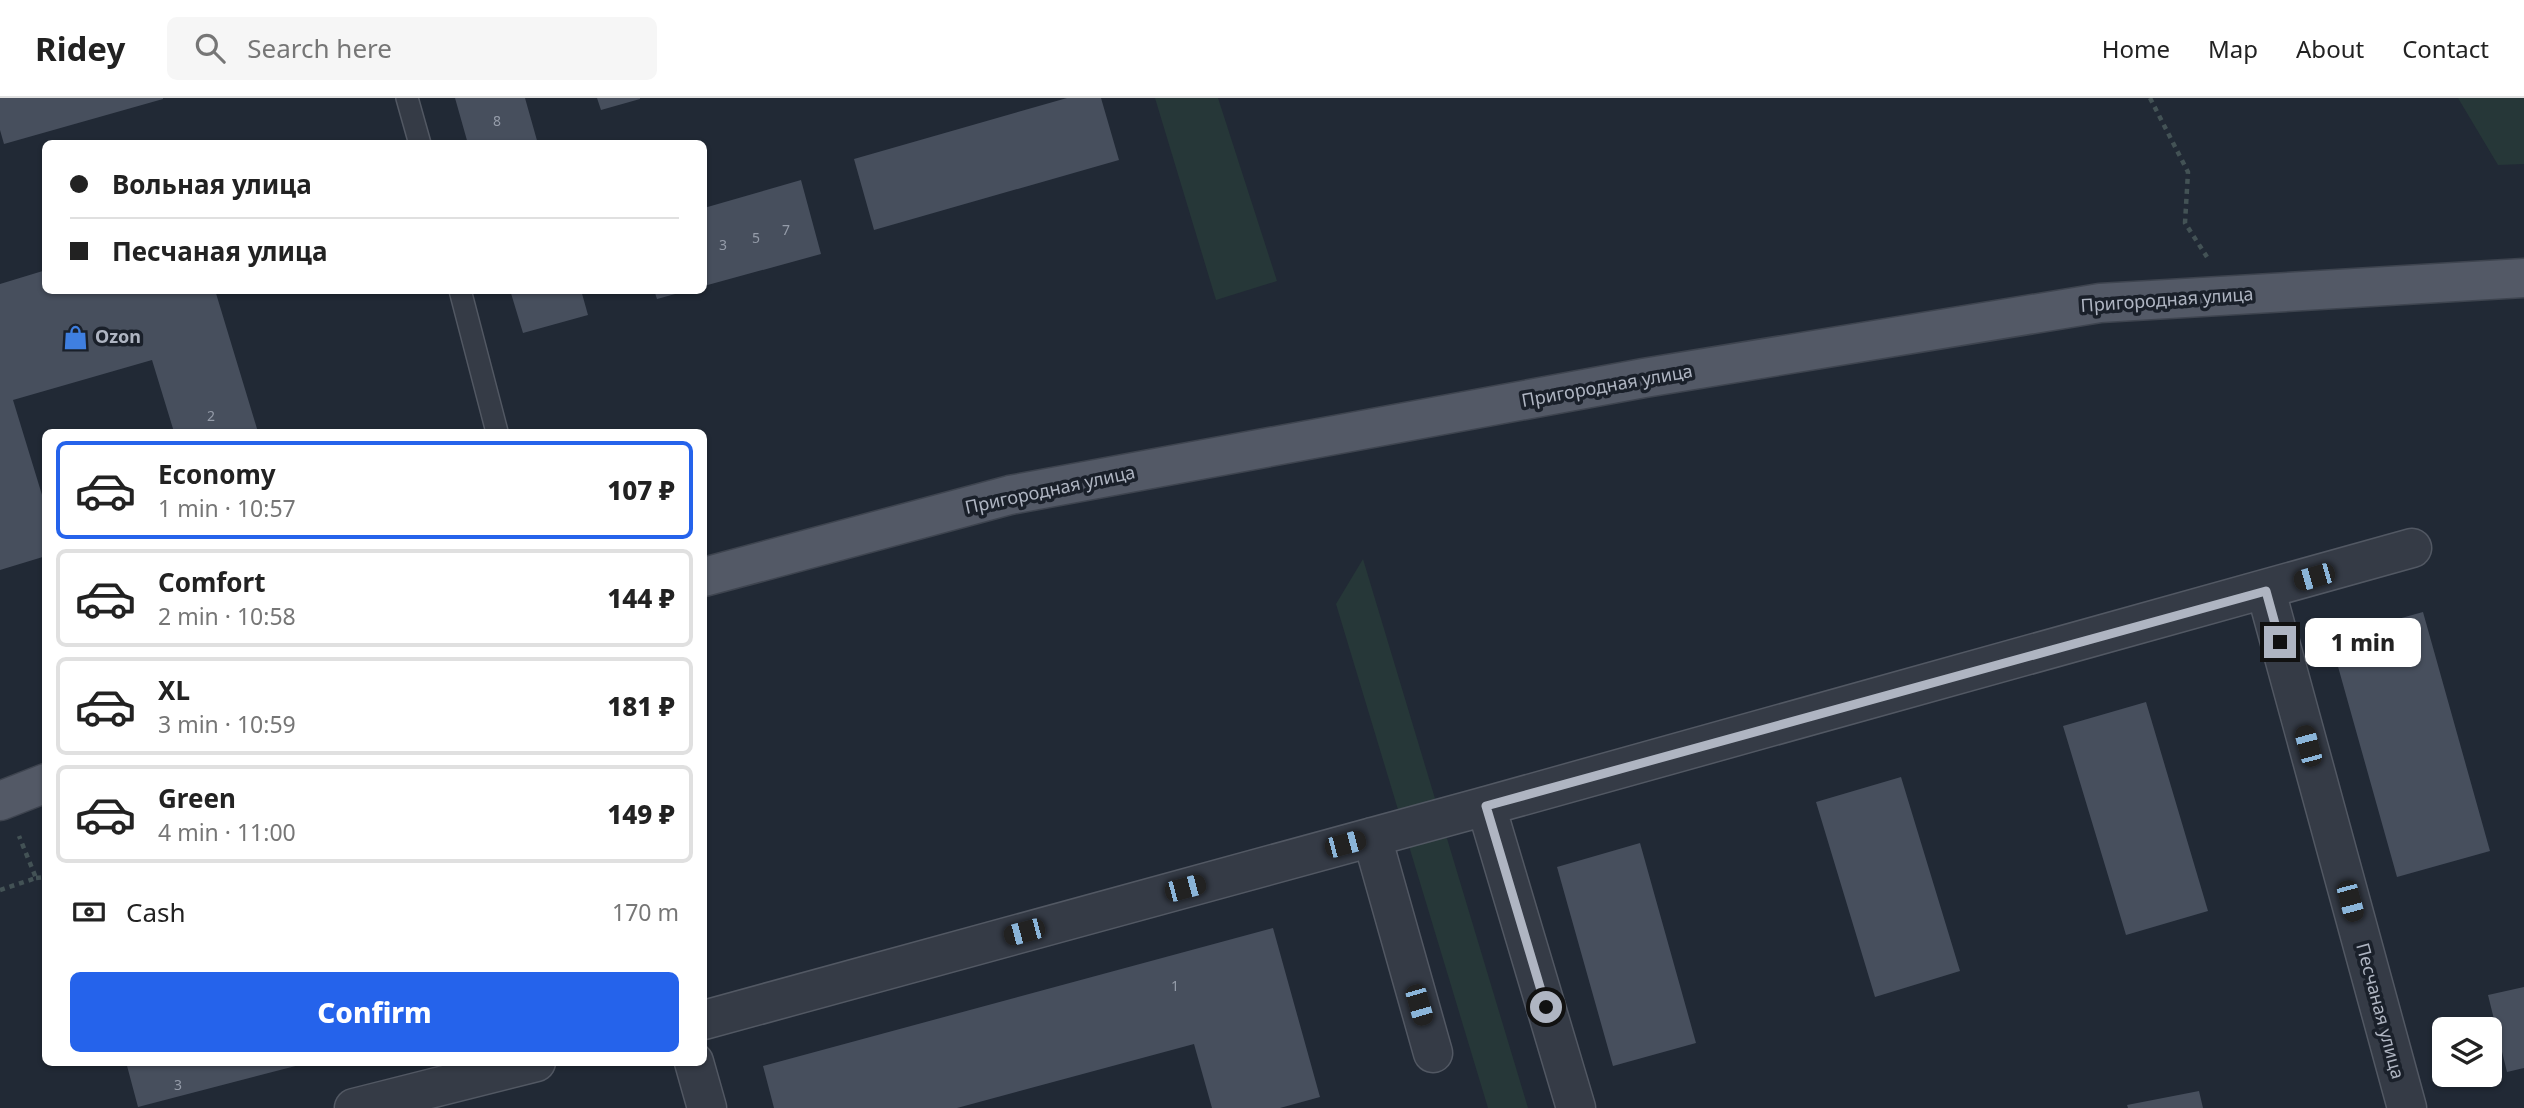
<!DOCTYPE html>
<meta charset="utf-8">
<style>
:root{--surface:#fff;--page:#f6f6f6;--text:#222;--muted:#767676;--line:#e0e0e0;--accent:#2563eb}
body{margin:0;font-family:"Noto Sans",sans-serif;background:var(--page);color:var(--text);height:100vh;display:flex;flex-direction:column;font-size:26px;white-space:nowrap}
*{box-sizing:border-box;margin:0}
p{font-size:23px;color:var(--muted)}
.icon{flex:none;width:38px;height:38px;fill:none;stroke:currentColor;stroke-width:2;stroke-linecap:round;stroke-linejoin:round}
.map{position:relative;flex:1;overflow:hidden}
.side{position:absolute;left:42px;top:331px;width:665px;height:637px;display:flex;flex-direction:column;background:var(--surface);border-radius:10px;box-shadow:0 2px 5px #0004}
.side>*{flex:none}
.guide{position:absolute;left:42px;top:42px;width:665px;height:154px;border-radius:10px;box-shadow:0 2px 5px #0004;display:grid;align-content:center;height:154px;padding:0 28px;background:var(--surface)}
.controls{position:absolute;left:2432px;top:919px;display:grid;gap:14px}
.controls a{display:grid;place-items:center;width:70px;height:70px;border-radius:10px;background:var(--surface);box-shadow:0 2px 5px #0004;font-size:35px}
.end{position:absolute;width:32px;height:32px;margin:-16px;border:9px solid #afb5c2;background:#111;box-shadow:0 0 0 4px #111}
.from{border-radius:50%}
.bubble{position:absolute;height:49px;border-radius:10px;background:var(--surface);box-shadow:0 2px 5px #0004;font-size:23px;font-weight:800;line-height:49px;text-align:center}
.car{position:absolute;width:21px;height:42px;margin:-21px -10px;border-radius:9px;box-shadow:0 0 5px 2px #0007;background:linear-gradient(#222 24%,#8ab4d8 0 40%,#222 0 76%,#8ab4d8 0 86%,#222 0)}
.guide b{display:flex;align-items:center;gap:24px;height:66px;font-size:26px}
.guide b+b{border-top:2px solid var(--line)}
.guide i{width:18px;height:18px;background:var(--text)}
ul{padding:12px 0 0;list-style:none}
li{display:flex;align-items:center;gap:21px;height:98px;margin:0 14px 10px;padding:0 14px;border:4px solid var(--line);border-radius:10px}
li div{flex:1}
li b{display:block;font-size:26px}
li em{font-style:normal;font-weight:800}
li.on{border-color:var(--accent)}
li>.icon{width:63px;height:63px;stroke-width:1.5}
.pay{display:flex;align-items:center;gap:18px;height:77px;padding:0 28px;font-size:26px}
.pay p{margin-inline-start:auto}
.action{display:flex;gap:14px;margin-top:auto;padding:14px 28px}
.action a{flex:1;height:80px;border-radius:10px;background:var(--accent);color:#fff;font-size:28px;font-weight:800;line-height:80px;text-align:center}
header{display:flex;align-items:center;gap:42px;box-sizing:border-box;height:98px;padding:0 35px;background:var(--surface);border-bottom:2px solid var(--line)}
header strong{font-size:33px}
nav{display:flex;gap:38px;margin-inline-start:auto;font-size:24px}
.search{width:490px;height:63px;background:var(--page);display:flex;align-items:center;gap:18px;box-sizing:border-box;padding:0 24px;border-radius:10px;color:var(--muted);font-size:26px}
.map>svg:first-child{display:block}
.green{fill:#263738}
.building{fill:#474f5d}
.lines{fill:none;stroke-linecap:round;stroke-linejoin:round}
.service-casing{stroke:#525863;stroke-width:24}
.minor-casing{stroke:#525863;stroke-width:41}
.primary-casing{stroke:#3e444f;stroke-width:41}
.path{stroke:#435255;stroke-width:4.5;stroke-dasharray:5 5;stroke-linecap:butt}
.service{stroke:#353b46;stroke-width:21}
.minor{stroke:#353b46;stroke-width:38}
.primary{stroke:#535966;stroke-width:38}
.route{stroke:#afb5c2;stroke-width:9}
.labels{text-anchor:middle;stroke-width:7;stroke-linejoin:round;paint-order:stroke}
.number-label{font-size:14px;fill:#959ca9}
.street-label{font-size:18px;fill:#afb5c2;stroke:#1a202a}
.poi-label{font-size:18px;font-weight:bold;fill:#afb5c2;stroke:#1a202a;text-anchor:start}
</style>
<header>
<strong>Ridey</strong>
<div class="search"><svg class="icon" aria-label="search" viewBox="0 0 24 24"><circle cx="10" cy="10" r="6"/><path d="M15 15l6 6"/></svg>Search here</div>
<nav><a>Home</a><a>Map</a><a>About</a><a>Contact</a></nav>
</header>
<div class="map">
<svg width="2524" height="1010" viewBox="0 0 2524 1010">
<rect width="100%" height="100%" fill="#212935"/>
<!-- green -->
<path class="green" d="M1155,0H1218L1277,183L1216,202Z
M2458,0H2524V66L2498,67Z
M1363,461L1528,1010H1488L1336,506Z"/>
<!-- building -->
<path class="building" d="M0,0H163V1L4,46L0,32Z
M455,0H525L538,46H468Z
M597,0H640V1L601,12Z
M1067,0H1101L1119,62L874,132L854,61Z
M801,82L821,156L704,188V110Z
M46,172V192H215L258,334H174L152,262L13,302L46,410V458L0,472V186Z
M510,192H581L588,217L523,235Z
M654,192H686V193L657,201Z
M2423,514L2490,753L2397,779L2330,540Z
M2146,604L2208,813L2126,837L2063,628Z
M1901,679L1960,873L1875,899L1816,704Z
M1640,745L1696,945L1613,968L1557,769Z
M1273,830L1320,999L1280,1010H1212L1194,946L957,1010H774L763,968Z
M2524,889V970L2507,974L2488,897Z
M126,964H307V965L138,1009Z
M2199,993L2203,1010H2128L2127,1007Z"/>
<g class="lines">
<defs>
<path id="service" d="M407,0L420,46
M460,192L497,334"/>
<path id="minor" d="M2266,493L2407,1010
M1486,708L1576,1010
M1372,739L1433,955
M704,922L1486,708L2412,450
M694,964L707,1010
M354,1010L536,964"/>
<path id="primary" d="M704,479L1010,397L1644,280L2100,205L2524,180
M0,703L46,685"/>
</defs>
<!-- service casing -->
<use href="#service" class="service-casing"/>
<!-- minor casing -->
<use href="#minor" class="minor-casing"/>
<!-- primary casing -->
<use href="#primary" class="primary-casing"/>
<!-- path -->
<path class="path" d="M2150,0L2188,74L2185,125L2207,159
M36,780L46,779
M0,792L36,780L19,738"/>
<!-- service -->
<use href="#service" class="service"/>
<!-- minor -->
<use href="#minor" class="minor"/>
<!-- primary -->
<use href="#primary" class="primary"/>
</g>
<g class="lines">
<!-- route -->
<path class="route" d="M1546,909L1486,708L2266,493L2280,544"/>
</g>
<!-- icons -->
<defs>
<symbol id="shop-bare" viewBox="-9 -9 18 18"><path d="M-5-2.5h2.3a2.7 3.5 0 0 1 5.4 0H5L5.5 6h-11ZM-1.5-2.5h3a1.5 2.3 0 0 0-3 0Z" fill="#3f7fe0" stroke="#1a202a" stroke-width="2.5" paint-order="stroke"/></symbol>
</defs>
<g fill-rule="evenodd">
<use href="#shop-bare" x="58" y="222" width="35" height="35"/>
</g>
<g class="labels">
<!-- number labels -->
<g class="number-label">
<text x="497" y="28">8</text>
<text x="786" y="137">7</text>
<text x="756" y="145">5</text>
<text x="723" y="152">3</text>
<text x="211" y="323">2</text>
<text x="1175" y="893">1</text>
<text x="178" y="992">3</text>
</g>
<!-- street labels -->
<g class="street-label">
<text transform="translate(2167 202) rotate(-4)" y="6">Пригородная улица</text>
<text transform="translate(1607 288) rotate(-10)" y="6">Пригородная улица</text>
<text transform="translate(1050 392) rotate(-12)" y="6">Пригородная улица</text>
<text transform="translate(2380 913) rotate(75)" y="6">Песчаная улица</text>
</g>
<!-- poi labels -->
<g class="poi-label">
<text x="95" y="245">Ozon</text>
</g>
</g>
</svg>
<div class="controls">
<a><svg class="icon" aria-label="layers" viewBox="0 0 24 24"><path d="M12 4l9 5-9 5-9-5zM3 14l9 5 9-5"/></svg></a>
</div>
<i class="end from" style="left:1546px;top:909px"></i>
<i class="end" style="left:2280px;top:544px"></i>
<div class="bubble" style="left:2305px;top:520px;width:116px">1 min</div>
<i class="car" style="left:2314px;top:479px;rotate:254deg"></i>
<i class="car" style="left:2308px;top:648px;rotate:345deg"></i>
<i class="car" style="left:1345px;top:746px;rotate:75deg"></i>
<i class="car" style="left:1185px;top:790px;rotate:75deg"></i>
<i class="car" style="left:2350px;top:803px;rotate:165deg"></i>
<i class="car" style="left:1024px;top:834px;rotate:255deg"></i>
<i class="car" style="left:1419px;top:907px;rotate:164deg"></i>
<div class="guide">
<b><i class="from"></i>Вольная улица</b>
<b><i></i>Песчаная улица</b>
</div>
<section class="side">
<ul>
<li class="on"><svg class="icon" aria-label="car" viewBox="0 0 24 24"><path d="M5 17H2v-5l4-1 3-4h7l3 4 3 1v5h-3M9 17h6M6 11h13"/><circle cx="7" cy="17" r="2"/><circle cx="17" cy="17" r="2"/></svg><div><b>Economy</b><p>1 min · 10:57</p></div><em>107 ₽</em></li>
<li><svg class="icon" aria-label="car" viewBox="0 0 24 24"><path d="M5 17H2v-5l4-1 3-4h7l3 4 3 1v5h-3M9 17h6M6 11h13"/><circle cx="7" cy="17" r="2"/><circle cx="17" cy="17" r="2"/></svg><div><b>Comfort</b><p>2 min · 10:58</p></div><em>144 ₽</em></li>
<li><svg class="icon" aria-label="car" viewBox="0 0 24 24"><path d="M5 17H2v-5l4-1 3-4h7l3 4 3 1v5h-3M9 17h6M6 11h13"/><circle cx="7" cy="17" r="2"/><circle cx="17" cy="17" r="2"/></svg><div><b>XL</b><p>3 min · 10:59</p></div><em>181 ₽</em></li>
<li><svg class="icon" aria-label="car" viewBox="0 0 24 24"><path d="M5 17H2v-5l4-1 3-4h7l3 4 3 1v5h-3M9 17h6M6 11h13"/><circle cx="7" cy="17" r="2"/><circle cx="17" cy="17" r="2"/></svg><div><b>Green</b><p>4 min · 11:00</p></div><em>149 ₽</em></li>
</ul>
<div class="pay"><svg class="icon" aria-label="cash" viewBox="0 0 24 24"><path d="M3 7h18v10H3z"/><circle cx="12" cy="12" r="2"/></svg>Cash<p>170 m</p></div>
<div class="action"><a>Confirm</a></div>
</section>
</div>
